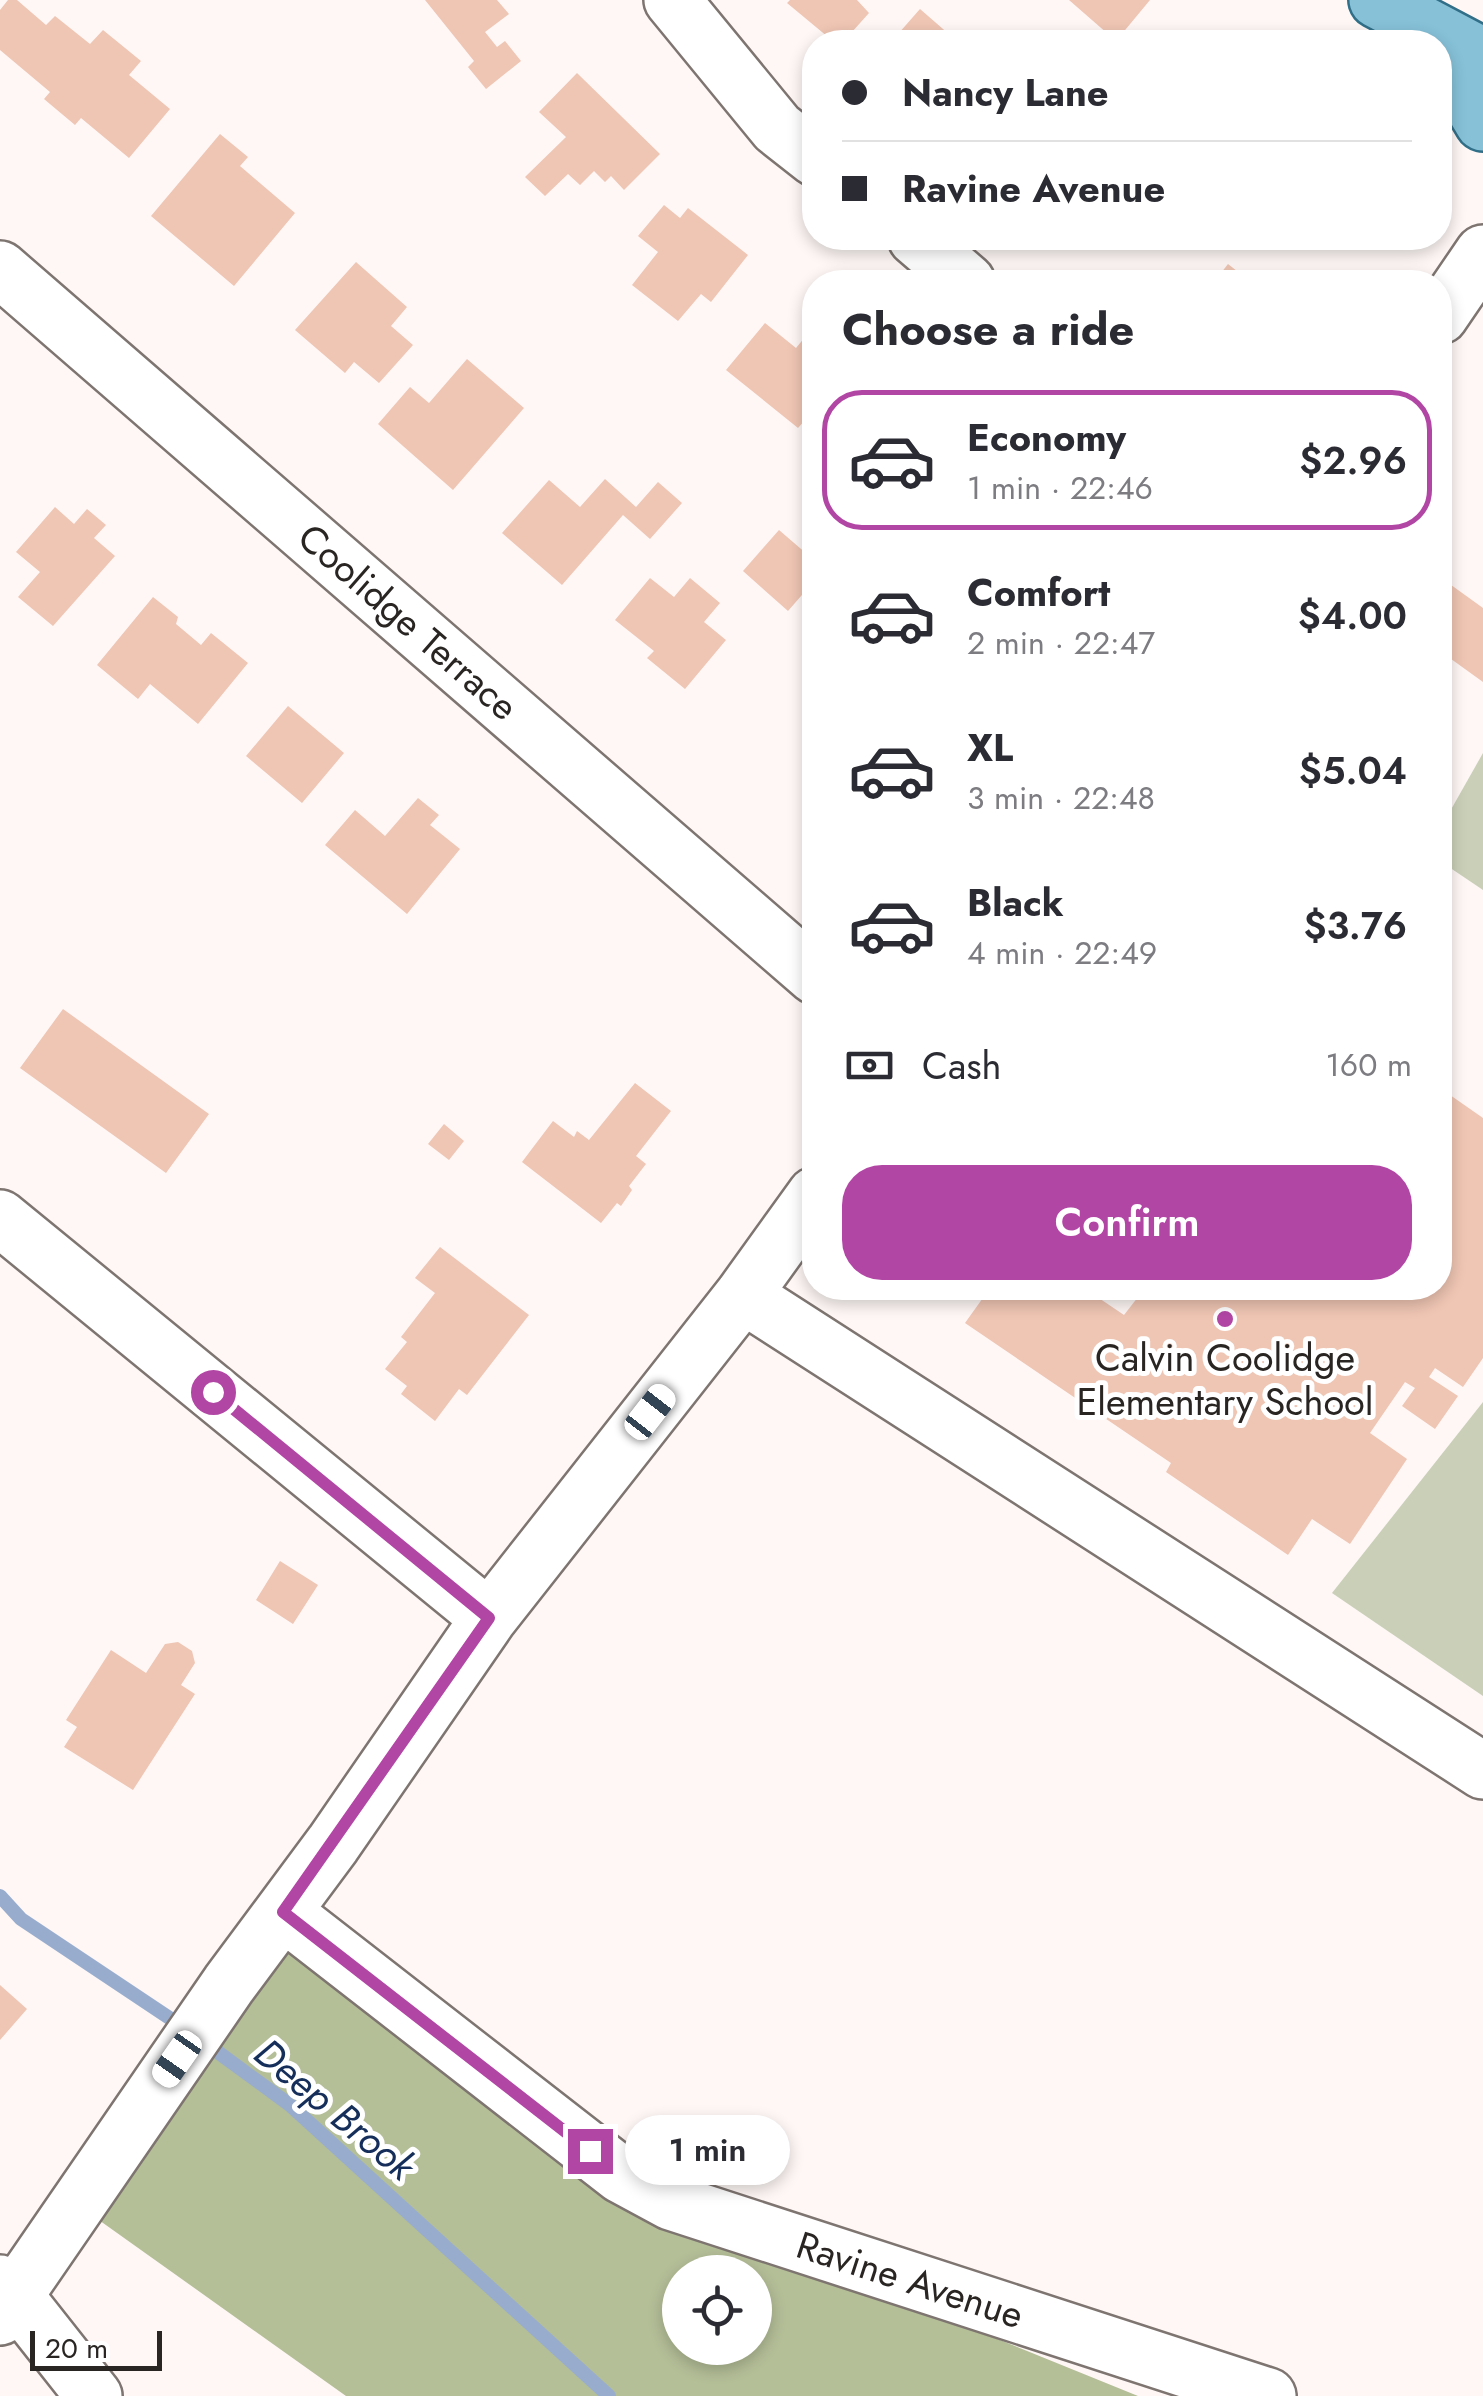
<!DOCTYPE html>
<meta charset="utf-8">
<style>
:root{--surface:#fff;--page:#f7f7f7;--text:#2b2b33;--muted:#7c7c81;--line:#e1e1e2;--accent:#b246a5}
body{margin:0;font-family:Jost,sans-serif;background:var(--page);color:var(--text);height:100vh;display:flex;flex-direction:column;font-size:38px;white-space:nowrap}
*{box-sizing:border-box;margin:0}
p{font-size:32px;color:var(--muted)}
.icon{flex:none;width:55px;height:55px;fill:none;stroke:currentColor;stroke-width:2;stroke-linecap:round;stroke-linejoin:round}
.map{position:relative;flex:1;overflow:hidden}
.panel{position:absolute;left:802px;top:270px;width:650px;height:1030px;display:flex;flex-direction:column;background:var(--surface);border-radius:40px;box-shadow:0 5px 15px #0003}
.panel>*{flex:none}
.banner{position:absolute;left:802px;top:30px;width:650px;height:220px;border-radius:40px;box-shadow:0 5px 15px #0003;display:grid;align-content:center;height:220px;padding:0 40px;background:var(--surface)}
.controls{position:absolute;left:662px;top:2255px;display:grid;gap:20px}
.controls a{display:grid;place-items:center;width:110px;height:110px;border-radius:50%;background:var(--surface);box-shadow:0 5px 15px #0003;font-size:50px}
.scale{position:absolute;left:30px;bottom:25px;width:132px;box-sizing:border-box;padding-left:10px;border:5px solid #292523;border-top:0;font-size:28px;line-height:35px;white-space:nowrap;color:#292523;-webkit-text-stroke:8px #fff;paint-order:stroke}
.end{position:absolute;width:45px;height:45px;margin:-22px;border:12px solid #b246a5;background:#fff;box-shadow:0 0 0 5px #fff}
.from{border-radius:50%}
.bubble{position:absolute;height:70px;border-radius:35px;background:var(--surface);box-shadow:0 5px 15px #0003;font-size:32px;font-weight:600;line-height:70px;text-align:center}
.car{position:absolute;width:30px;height:60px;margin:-30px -15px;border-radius:12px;box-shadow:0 0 8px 2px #0007;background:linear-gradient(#fff 24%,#345 0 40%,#fff 0 76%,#345 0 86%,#fff 0)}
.banner b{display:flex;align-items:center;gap:35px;height:95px;font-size:38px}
.banner b+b{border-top:2px solid var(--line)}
.banner i{width:25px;height:25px;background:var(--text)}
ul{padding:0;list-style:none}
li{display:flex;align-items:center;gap:30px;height:140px;margin:0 20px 15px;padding:0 20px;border:5px solid transparent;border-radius:40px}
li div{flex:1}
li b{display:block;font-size:38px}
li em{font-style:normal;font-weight:600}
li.on{border-color:var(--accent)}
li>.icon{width:90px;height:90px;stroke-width:1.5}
h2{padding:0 40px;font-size:45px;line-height:120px}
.pay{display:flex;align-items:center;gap:25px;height:110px;padding:0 40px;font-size:38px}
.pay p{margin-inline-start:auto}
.primary-button{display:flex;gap:20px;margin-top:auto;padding:20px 40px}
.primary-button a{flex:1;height:115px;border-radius:40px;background:var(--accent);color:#fff;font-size:40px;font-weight:600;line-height:115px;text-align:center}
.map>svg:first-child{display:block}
.green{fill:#cad0b8}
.forest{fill:#b4be97;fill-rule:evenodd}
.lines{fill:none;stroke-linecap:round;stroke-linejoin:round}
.stream{stroke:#98adce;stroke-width:14}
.building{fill:#efc5b3}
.minor-casing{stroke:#7e7571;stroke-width:60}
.major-casing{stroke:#316f88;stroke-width:60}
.minor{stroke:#fff;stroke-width:55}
.major{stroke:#86c1d8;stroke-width:55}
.route{stroke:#b246a5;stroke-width:12}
.poi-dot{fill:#b246a5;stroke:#fff;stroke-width:4}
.labels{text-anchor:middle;stroke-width:10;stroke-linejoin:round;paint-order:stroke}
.street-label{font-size:38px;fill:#292523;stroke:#fff}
.poi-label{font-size:38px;fill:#292523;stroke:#fff}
.water-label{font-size:40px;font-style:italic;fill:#152f5a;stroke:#fff}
</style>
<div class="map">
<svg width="1483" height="2396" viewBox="0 0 1483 2396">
<rect width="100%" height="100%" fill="#fef7f5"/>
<!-- green -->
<path class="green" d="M1483,753V890L1440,861V829Z
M1483,1402V1696L1332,1593Z"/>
<!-- forest -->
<path class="forest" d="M285,1928L721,2227L1138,2396H346L82,2208ZM680,2272H755V2348H680Z"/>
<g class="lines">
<!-- stream -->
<path class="stream" d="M0,1896L21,1919L186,2029
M204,2042L290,2105L609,2396"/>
</g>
<!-- building -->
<path class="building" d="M8,0H17L46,25L55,16L90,44L103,30L141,61L129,75L170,109L129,158L81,118L75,125L44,99L50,92L0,50V10Z
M425,0H497L509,14L485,32L497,47L505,41L521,61L486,89L468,67L474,61Z
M790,0H857L869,13L843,42H834L787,3Z
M1069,0H1150L1116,41Z
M920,9L958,42H891Z
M577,73L660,154L624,190L611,176L605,182L594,171L580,185L568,174L545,196L525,177L566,137L539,112Z
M220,134L248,157L240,166L295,213L234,286L151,216Z
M664,205L680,218L688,208L748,255L711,302L701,294L678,321L632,285L658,252L638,236Z
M356,262L407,307L391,326L413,345L379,383L354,362L345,373L295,330Z
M1228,264L1251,282H1214Z
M765,323L796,348L815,325V427L806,419L798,428L726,370Z
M467,359L524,408L453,490L378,424L410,387L429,403Z
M605,479L636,507L658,482L682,503L650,539L623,515L562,585L502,533L549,480L580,507Z
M55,507L74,524L87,509L106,525L94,538L115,556L53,626L18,597L40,572L16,552Z
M779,530L815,561V580L788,611L743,571Z
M1440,577L1483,608V682L1440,651Z
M650,578L674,597L690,578L720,603L704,622L726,640L685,689L647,658L654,651L615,620Z
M153,597L178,617L176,624L201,645L211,633L248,663L198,724L150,684L138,699L97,665Z
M288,706L344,753L302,803L246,756Z
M418,798L439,815L430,825L460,849L407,914L325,845L355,810L385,836Z
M63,1009L209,1114L166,1173L20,1068Z
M635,1083L671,1111L636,1156L646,1164L629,1186L632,1190L621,1206L617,1203L601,1223L522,1162L553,1121L574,1137L577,1131L589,1140Z
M1440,1088L1483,1118V1358L1463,1387L1435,1368L1429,1377L1458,1396L1435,1429L1402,1406L1415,1388L1405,1382L1370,1433L1407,1459L1350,1544L1312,1519L1288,1555L1166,1472L1171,1463L965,1323L990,1288H1084L1124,1315L1145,1288H1440Z
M444,1124L464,1141L449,1160L428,1144Z
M440,1247L529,1315L467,1395L459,1389L435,1421L401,1394L407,1386L385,1369L407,1342L401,1337L435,1293L415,1278Z
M280,1561L318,1585L293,1624L256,1600Z
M178,1642L192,1651L195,1663L181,1685L195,1694L133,1790L64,1747L77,1727L66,1720L111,1650L146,1673L165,1644Z
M0,1985L27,2009L0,2040Z"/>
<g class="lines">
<defs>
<path id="minor" d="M672,0L777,128L815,158
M916,238L967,282
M0,269L815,976
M1440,316L1483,253
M0,1218L489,1618
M743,1295L1483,1771
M283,1912L621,2175L671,2202L1268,2396
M0,2283L15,2296L94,2396
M0,2317L229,1984L333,1844L489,1618L743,1295L815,1195"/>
<path id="major" d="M1377,0L1483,56
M1440,73L1474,108L1483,123"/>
</defs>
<!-- minor casing -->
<use href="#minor" class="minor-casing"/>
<!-- major casing -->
<use href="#major" class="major-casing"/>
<!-- minor -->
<use href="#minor" class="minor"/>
<!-- major -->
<use href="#major" class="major"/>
</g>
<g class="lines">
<!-- route -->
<path class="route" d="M213,1392L489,1618L283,1912L590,2151"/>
</g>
<!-- markers -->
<circle class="poi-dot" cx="1225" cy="1319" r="10"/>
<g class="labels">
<!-- street labels -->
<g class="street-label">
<text transform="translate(408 622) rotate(41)" y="13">Coolidge Terrace</text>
<text transform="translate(910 2280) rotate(18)" y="13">Ravine Avenue</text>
</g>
<!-- poi labels -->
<g class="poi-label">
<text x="1225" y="1371">Calvin Coolidge<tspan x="1225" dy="44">Elementary School</tspan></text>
</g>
<!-- water labels -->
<g class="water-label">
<text transform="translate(335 2109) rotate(40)" y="14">Deep Brook</text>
</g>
</g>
</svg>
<div class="controls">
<a><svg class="icon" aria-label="locate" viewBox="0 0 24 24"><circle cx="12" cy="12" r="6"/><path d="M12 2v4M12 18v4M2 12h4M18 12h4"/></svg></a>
</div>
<div class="scale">20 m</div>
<i class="end from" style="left:213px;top:1392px"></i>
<i class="end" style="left:590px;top:2151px"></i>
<div class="bubble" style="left:625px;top:2115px;width:165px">1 min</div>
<i class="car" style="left:650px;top:1412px;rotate:38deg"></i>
<i class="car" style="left:177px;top:2059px;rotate:215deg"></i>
<div class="banner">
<b><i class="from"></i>Nancy Lane</b>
<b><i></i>Ravine Avenue</b>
</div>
<section class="panel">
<h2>Choose a ride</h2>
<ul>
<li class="on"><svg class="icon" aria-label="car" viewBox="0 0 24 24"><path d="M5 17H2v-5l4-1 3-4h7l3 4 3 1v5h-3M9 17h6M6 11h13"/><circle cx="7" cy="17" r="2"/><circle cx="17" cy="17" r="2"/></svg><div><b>Economy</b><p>1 min · 22:46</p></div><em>$2.96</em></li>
<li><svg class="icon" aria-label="car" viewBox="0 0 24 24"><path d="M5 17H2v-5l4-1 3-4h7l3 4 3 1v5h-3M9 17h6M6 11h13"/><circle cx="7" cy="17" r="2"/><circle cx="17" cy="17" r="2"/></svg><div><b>Comfort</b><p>2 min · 22:47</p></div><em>$4.00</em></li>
<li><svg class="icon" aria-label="car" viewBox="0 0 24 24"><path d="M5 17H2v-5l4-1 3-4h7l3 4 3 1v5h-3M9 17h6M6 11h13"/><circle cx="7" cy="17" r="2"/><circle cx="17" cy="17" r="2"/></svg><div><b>XL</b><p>3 min · 22:48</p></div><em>$5.04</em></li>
<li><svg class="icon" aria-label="car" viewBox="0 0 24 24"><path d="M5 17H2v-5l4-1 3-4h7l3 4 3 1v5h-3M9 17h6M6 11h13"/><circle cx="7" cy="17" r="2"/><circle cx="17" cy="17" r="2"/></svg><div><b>Black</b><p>4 min · 22:49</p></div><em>$3.76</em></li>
</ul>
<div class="pay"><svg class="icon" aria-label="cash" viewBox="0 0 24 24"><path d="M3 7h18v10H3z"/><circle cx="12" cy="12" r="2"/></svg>Cash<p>160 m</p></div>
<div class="primary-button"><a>Confirm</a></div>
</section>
</div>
